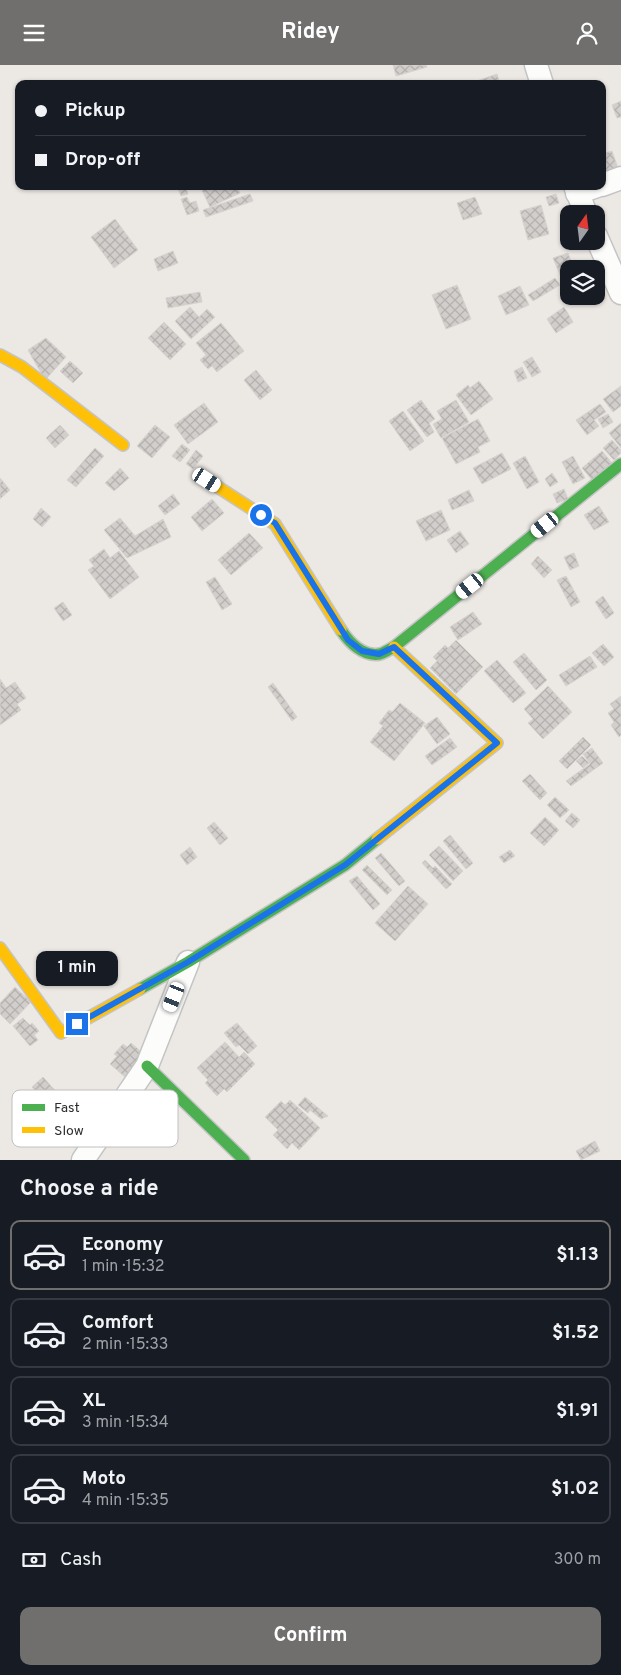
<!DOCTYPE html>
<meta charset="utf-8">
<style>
:root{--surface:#171b24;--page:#242831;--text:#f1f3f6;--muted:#9ea1a6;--line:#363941;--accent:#706f6e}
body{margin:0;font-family:Overpass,sans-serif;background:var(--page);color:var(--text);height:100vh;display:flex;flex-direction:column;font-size:19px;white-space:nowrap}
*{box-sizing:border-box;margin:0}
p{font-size:16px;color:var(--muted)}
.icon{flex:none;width:28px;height:28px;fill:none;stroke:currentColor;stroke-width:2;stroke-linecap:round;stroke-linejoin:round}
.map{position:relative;height:1095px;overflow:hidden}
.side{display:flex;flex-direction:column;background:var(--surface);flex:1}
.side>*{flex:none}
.hud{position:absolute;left:15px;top:15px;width:591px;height:110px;border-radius:10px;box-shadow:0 1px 4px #0004;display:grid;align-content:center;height:110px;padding:0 20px;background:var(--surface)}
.needle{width:32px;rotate:14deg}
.buttons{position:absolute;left:560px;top:140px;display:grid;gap:10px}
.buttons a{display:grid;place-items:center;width:45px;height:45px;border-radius:10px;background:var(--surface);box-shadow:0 1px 4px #0004;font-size:25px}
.end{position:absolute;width:22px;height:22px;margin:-11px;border:6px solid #1a73e8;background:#fff;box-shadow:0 0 0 2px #fff}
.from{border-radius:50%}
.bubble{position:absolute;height:35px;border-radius:10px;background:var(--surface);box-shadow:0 1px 4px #0004;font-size:16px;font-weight:700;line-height:35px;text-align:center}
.car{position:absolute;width:15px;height:30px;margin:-15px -8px;border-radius:6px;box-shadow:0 0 4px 1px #0007;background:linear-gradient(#fff 24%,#345 0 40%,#fff 0 76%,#345 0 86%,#fff 0)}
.hud b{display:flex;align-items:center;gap:18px;height:48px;font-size:19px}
.hud b+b{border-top:1px solid var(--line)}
.hud i{width:12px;height:12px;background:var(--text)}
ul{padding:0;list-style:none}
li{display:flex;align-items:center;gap:15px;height:70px;margin:0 10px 8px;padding:0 10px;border:2px solid var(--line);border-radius:10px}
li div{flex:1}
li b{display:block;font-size:19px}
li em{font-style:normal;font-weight:700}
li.selected{border-color:var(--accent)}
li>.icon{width:45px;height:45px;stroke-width:1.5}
h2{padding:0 20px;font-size:22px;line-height:60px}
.pay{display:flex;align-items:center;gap:12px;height:55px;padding:0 20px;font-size:19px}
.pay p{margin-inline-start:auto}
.button{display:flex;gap:10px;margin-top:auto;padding:10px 20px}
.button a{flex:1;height:58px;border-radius:10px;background:var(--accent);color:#fff;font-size:20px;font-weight:700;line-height:58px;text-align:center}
header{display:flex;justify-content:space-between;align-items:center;height:65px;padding:0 20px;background:var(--accent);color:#fff;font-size:22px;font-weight:700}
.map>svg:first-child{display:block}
.building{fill:url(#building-cross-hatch);stroke:#d7d4d0}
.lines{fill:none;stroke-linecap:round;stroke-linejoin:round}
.street-casing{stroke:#c5c4c5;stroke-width:25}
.fast-casing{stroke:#c5c4c5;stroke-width:14}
.slow-casing{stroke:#c5c4c5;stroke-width:14}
.street{stroke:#fcfcfb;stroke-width:22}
.fast{stroke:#4caf50;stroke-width:11}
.slow{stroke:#ffc107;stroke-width:11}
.route{stroke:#1a73e8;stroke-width:6}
.key{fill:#fff;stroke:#c0c0c0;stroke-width:1}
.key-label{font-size:14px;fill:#2e2e2e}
</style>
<header><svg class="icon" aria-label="menu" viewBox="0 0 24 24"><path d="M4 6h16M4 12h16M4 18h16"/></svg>Ridey<svg class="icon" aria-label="person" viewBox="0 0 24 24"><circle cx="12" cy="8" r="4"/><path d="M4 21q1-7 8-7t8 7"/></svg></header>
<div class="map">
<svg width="621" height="1095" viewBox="0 0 621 1095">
<defs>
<pattern id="building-cross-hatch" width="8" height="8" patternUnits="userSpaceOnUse" patternTransform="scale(1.25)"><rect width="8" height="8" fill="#d1cecb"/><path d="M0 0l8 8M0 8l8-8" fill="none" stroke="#b4b1af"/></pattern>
</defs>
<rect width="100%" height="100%" fill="#ece8e4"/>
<!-- building -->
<path class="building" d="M393,0H426L427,2L396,11Z
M497,9L500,19H472L471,18Z
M621,36V52L617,53L612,40Z
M612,86L619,106L602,112V89Z
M177,121H185L188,129L181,131Z
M200,121H237L240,128L210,142Z
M250,129L253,136L206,152L203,145Z
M556,129L559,138L549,141L546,132Z
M187,132L190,138L196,136L199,146L187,150L181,134Z
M475,132L482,149L463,155L457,138Z
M541,140L549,169L528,175L520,146Z
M115,154L138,185L114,203L91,172Z
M173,186L178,198L158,206L154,194Z
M568,188L574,204H569V209L561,212L553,193Z
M555,213L560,220L533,236L528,230Z
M457,220L471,254L446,264L432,230Z
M520,221L529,240L506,250L498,231Z
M200,227L202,237L168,243L166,233Z
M190,242L199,252L207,244L215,252L191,274L175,256Z
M564,242L573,257L556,268L547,254Z
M164,257L186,279L170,295L148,273Z
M221,258L244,286L217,307L212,301L208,304L200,295L206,290L196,278Z
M46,273L66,292L45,315L28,285Z
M532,292L541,307L532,312L523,297Z
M70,296L83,308L73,318L60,306Z
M522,302L527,313L518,317L514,306Z
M256,305L272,325L260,335L244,315Z
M479,316L493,334L471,350L456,330L468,320L470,323Z
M621,321V341L613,347L603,334Z
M421,335L435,354L429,358L434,367L427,372L407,345Z
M456,335L469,357L441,373L433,359L442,354L437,346Z
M204,338L218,357L188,379L174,360Z
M600,339L606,347L594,355L599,361L587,370L576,355Z
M403,346L424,376L410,386L389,356Z
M608,349L613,357L603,363L598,354Z
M478,354L490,376L478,382L480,387L456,399L442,373Z
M621,358V383L609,368Z
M60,360L69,370L55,383L46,373Z
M155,360L170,372L152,393L137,381Z
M612,375L621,385V388L614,395L603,383Z
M182,379L190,385L180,397L172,391Z
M95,383L104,391L76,422L67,415Z
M196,385L203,391L193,404L186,399Z
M602,386L612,398L592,415L582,403Z
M502,388L511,404L482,419L473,403Z
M525,391L539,417L527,424L513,398Z
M573,391L585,413L573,419L562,397Z
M120,403L129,413L114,426L105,418Z
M552,408L558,417L550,422L545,414Z
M0,413L10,425L0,434Z
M564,424L568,434L557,438L553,429Z
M469,425L474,436L452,445L448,435Z
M173,429L180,439L165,450L158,441Z
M212,434L224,448L202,466L191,452Z
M599,441L609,457L594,465L584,450Z
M41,443L51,452L42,462L33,454Z
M441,445L450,465L426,476L416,456Z
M120,453L135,471L163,454L171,472L127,493L104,465Z
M460,466L469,479L456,488L447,475Z
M249,468L263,483L231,510L218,495Z
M104,484L110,493L119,486L139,512L110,534L88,505L94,501L89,495Z
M574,488L579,501L570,505L564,492Z
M538,491L552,505L544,513L531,499Z
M566,511L580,537L571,542L557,515Z
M215,512L232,539L222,545L206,517Z
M603,531L614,548L606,554L595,537Z
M63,537L72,550L63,556L54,543Z
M473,547L482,559L458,575L450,562Z
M456,575L483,602L456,629L430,603L437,596L433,592L445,580L448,583Z
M603,579L614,592L604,601L592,588Z
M524,588L547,615L536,625L513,597Z
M590,591L597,602L566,621L559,610Z
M497,595L526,628L513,638L484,606Z
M0,614L6,623L15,617L26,633L17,639L21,645L0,660Z
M273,618L297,652L292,656L268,622Z
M548,621L572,647L543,674L528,658L533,654L524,644Z
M621,631V670L619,672L611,660L614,657L608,648L614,644L610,639Z
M400,638L425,658L394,696L370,677L383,661L379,658L389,645L392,647Z
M437,652L450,669L437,679L424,661Z
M583,672L591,680L567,704L559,696Z
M450,673L457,682L432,700L425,691Z
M592,683L603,698L571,721L566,716L590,699L583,689Z
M582,691L589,698L583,703L576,696Z
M530,709L547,728L540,735L522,716Z
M555,732L569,745L560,753L547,740Z
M572,748L580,755L573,763L565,756Z
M545,752L559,765L544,781L530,768Z
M214,757L228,773L220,780L207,763Z
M450,770L473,798L466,804L443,776Z
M439,781L463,806L453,816L429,790Z
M190,782L197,792L187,800L180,790Z
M510,785L515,791L504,798L499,792Z
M381,788L405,816L399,821L375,793Z
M425,795L433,803L435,801L452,819L446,824L422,798Z
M367,800L392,825L387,830L362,805Z
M357,811L380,839L373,845L349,816Z
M408,821L428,839L395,876L375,858Z
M15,922L31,937L10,959L0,949V938Z
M23,953L30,960L32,958L39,966L34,970L38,975L30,981L13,961Z
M237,958L257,981L248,989L239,980L236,982L224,968Z
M225,977L239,992L244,987L255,999L227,1027L224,1024L217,1031L205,1018L208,1015L197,1003Z
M131,978L145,990L125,1012L110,999L117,991L114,989L123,979L127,982Z
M43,1012L85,1059L74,1069L32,1022Z
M305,1032L328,1051L321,1054L310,1045L308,1048L298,1040Z
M290,1035L320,1063L299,1085L292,1078L287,1084L273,1070L278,1065L265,1052L281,1036L285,1040Z
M595,1076L600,1086L581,1095L576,1086Z"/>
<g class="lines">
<defs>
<path id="street" d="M536,0L542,19
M602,120L621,113
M575,121L586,149
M577,128L597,121
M596,171L621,228
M83,1095L147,1001L188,897"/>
<path id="fast" d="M341,565C349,577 363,592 380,589C384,588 390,584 394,582L621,399
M140,924L188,897L345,800L377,774
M147,1001L244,1095"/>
<path id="slow" d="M0,290L22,302L123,380
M207,415L275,459L341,565
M377,774L497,678L394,582
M0,883L61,968L140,924"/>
</defs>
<!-- street casing -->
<use href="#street" class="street-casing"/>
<!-- fast casing -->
<use href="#fast" class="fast-casing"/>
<!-- slow casing -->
<use href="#slow" class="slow-casing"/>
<!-- street -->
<use href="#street" class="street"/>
<!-- fast -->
<use href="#fast" class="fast"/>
<!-- slow -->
<use href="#slow" class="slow"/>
</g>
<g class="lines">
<!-- route -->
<path class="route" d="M77,959L188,897L345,800L497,678L394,582L379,589L362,586L348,575L275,458L261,450"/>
</g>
<!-- legend -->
<rect x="12" y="1025" width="166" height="57" rx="8" class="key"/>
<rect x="22" y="1039" width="23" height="7" fill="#4caf50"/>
<rect x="22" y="1062" width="23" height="6" fill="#ffc107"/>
<g class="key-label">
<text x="54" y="1047">Fast</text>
<text x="54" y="1070">Slow</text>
</g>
</svg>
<div class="buttons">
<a><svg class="needle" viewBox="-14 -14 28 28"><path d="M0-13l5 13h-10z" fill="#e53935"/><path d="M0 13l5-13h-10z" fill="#9ea1a6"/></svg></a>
<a><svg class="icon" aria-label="layers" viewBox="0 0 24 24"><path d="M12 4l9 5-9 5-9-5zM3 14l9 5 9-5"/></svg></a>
</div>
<i class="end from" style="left:261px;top:450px"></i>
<i class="end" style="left:77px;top:959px"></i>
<div class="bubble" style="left:36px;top:886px;width:82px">1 min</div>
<i class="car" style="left:207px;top:415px;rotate:123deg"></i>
<i class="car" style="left:545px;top:460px;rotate:231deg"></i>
<i class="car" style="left:470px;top:521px;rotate:231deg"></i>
<i class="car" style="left:174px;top:932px;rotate:202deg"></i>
<div class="hud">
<b><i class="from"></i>Pickup</b>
<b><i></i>Drop-off</b>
</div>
</div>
<section class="side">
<h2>Choose a ride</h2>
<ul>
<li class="selected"><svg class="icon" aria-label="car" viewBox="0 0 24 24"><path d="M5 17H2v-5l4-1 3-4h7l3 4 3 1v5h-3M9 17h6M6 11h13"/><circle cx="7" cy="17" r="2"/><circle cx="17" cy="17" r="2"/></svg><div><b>Economy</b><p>1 min · 15:32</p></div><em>$1.13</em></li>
<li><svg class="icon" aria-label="car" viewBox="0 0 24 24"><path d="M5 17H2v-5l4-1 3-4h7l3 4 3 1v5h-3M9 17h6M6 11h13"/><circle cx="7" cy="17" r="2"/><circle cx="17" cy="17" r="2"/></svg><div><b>Comfort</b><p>2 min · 15:33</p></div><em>$1.52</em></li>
<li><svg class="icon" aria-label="car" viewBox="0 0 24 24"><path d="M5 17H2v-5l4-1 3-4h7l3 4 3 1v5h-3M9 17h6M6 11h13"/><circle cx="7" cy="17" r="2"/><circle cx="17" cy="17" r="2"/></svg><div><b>XL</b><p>3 min · 15:34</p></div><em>$1.91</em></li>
<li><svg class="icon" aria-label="car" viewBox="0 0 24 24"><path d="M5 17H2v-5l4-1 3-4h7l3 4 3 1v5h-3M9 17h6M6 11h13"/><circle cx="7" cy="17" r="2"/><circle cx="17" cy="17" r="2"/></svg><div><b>Moto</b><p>4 min · 15:35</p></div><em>$1.02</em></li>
</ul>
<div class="pay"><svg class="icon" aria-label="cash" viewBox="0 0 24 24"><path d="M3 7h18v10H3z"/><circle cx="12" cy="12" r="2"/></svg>Cash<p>300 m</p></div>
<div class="button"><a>Confirm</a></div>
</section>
